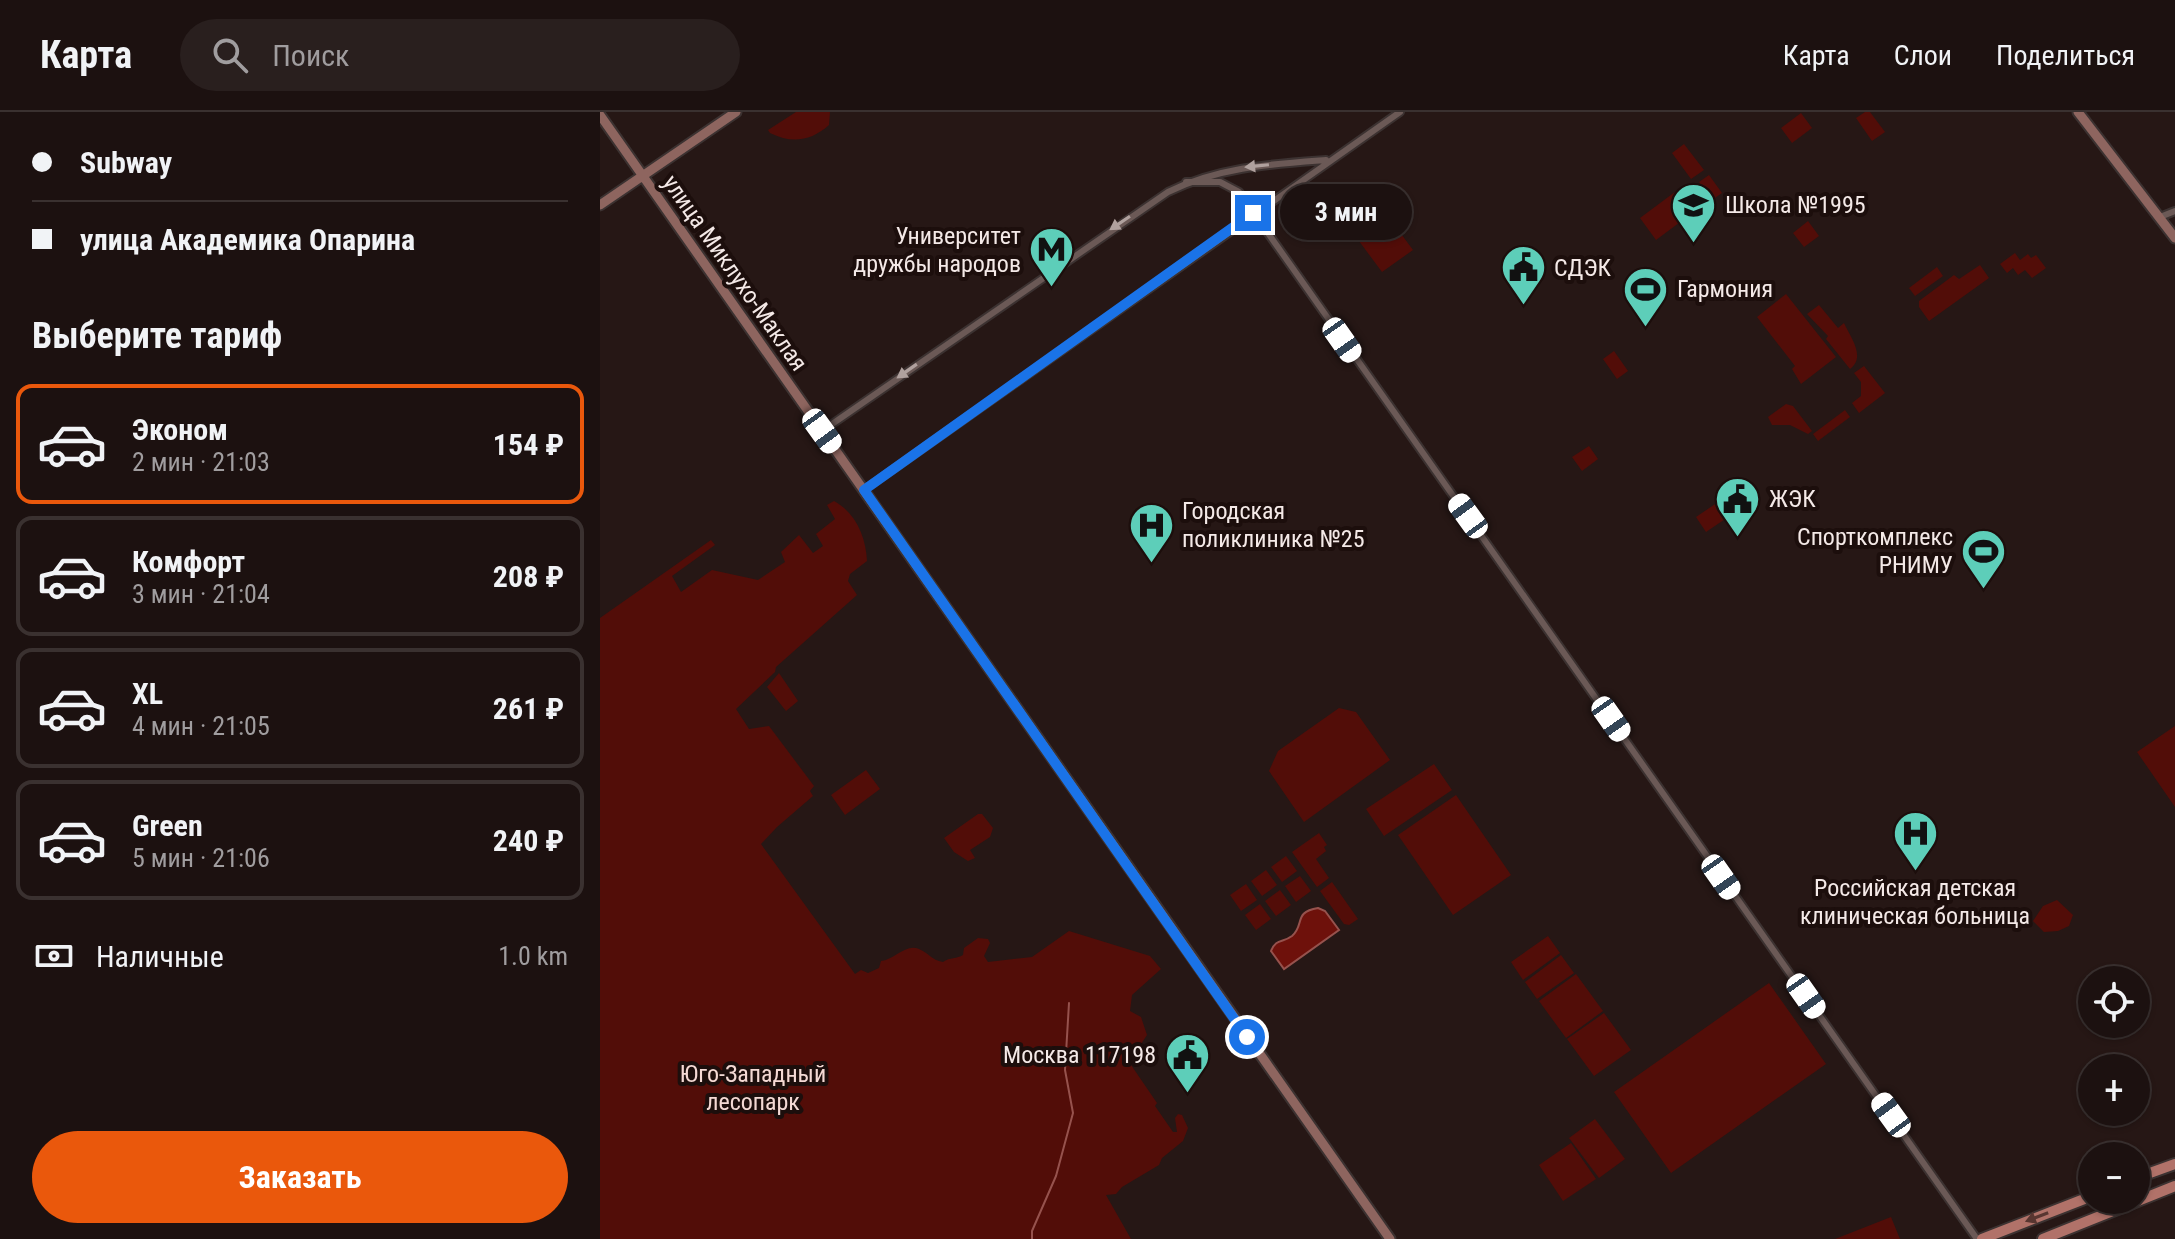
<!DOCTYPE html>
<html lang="ru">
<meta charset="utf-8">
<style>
:root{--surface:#1c1110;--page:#291f1e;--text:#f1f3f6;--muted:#a09d9f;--line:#3a3130;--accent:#ea580c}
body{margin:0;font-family:"Roboto Condensed",sans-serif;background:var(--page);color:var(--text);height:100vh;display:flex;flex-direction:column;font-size:30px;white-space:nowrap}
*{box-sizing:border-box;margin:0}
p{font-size:26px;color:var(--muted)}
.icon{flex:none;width:44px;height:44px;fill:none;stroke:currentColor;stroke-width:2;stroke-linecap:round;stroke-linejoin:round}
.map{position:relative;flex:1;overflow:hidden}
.sheet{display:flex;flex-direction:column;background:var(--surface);width:600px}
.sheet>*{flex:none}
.guide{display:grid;align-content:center;height:176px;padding:0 32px;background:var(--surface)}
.fabs{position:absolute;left:1478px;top:854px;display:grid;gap:16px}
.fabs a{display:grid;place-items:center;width:72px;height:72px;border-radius:50%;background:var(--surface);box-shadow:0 2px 6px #0004,0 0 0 2px var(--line);font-size:40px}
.end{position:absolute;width:36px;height:36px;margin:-18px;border:10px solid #1a73e8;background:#fff;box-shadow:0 0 0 4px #fff}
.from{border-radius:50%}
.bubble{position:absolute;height:56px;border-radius:28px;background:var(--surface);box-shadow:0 2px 6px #0004,0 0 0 2px var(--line);font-size:26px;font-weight:700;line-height:56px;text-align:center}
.car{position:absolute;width:24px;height:48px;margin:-24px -12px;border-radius:10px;box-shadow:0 0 6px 2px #0007;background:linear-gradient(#fff 24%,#345 0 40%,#fff 0 76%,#345 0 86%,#fff 0)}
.guide b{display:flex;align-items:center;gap:28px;height:76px;font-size:30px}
.guide b+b{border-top:2px solid var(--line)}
.guide i{width:20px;height:20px;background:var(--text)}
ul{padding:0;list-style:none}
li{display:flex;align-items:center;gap:24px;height:120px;margin:0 16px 12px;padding:0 16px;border:4px solid var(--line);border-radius:16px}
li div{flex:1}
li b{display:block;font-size:30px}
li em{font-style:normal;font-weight:700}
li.current{border-color:var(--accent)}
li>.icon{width:72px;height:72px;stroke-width:1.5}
h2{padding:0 32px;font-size:36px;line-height:96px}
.pay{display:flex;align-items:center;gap:20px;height:88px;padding:0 32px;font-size:30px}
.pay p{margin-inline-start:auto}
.button{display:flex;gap:16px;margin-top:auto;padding:16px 32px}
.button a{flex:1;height:92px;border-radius:48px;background:var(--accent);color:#fff;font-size:32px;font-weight:700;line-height:92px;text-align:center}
header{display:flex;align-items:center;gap:48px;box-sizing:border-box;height:112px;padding:0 40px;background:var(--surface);border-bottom:2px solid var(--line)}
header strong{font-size:38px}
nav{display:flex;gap:44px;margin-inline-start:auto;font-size:28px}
.search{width:560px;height:72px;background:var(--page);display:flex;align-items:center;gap:20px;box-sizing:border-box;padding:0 28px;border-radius:44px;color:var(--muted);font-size:30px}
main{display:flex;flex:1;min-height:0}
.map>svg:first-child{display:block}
.green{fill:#520d08}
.water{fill:#6e110b;stroke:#96524d;stroke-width:2}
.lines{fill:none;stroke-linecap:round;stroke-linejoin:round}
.stream{stroke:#96524d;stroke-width:2}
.street-casing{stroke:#3c3231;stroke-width:10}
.secondary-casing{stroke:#3c3231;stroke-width:13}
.primary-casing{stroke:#3c3231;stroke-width:14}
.street{stroke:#6b5956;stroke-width:6}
.secondary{stroke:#8e655f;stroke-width:9}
.primary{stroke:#b17269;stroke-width:10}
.oneway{fill:#b0a19e}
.oneway2{fill:#583631}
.route{stroke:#1a73e8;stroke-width:10}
.labels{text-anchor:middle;stroke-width:8;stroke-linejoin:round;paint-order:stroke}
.poi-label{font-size:24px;fill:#f4e9e7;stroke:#1c0e0c;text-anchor:start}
.street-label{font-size:24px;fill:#f4e9e7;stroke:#1c0e0c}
.park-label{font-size:24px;fill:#f4d9d4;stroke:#1c0e0c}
</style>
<header>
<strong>Карта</strong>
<div class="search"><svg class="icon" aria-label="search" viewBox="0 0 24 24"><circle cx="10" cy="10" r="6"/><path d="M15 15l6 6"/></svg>Поиск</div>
<nav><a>Карта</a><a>Слои</a><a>Поделиться</a></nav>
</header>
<main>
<section class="sheet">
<div class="guide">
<b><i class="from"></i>Subway</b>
<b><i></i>улица Академика Опарина</b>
</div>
<h2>Выберите тариф</h2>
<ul>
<li class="current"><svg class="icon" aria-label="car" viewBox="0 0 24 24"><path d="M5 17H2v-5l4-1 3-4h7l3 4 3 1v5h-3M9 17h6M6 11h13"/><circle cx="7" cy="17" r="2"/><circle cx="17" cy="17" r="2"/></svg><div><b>Эконом</b><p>2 мин · 21:03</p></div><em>154 ₽</em></li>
<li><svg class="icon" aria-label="car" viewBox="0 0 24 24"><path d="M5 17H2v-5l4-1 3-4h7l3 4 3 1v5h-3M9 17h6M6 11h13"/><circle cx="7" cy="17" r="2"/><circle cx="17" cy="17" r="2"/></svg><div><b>Комфорт</b><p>3 мин · 21:04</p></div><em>208 ₽</em></li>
<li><svg class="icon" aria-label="car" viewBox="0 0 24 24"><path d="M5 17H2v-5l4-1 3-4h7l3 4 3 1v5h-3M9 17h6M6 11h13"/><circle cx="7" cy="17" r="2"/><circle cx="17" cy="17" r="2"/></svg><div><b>XL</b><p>4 мин · 21:05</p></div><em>261 ₽</em></li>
<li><svg class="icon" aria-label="car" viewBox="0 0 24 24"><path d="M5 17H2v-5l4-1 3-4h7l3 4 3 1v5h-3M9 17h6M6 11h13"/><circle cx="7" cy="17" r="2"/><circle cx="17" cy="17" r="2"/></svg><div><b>Green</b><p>5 мин · 21:06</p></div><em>240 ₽</em></li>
</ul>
<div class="pay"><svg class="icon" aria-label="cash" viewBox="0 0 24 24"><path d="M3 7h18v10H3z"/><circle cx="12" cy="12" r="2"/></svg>Наличные<p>1.0 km</p></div>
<div class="button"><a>Заказать</a></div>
</section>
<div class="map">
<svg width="1575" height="1127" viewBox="0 0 1575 1127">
<rect width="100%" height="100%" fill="#261715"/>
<!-- green -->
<path class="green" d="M196,0H230L229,13C211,29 192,32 170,21L168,18Z
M1265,0H1270L1285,20L1272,29L1256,6Z
M1201,1L1212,16L1192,31L1181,16Z
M1084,32L1104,58L1091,67L1072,41Z
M1109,63L1122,81L1112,88L1099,70Z
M1083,74L1099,96L1056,128L1040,106Z
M790,107L813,138L782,160L756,125L768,117L772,121Z
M1208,109L1219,124L1204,135L1193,121Z
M1415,141L1420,148L1428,142L1431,146L1436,143L1446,156L1432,166L1425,158L1418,163L1413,156L1407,161L1400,152Z
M1380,153L1389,166L1329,209L1319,195V189L1354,163L1359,167Z
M1337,155L1343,164L1315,184L1309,176Z
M1186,182L1236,245L1201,272L1192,257L1195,254L1157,205Z
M1219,193L1238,216L1244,211C1251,226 1266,245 1250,257L1226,227L1228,224L1207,202Z
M1014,239L1028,259L1017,267L1003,247Z
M1264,254L1285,281L1259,301L1252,291L1261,284V270L1254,261Z
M1186,292L1193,294L1212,319L1208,322L1190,313H1172L1168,305Z
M1245,298L1250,305L1218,329L1213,322Z
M989,334L998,347L982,359L972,345Z
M1127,384L1137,399L1106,420L1096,405Z
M234,389C256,401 266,425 267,449L250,462L248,469L257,483L176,555L175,560L136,597L149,617L169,614L214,674L210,679L213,684L177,715L161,732L255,862L261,858L268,861L279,856L281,849C294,848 306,831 319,837C329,841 331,848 343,850C350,845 357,847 363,843L364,836L378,826L388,827L390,831L384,844L388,850L432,845L469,819L550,844L561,857L532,883L530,899L541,905L547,923L539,935L531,940L533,947L529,950L557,991L555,994L573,1020H577L575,1006L578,1002L582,1003L588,1016L583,1029L562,1046L559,1053L522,1075L516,1082L506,1083L531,1127H0V506L111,428L115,433L72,464L81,480L112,458L158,468L185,450L181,440L199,423L213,441L223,434L216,422L235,407L227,393Z
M179,561L198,589L186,599L167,575Z
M739,596L756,600L790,648L704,710L669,659L678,639Z
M1575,614V695L1537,640Z
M834,652L852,678L784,724L766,697Z
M266,658L280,677L245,703L231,683Z
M856,683L911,763L853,803L798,723Z
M378,702H382L393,716L390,725L370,738L375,746L368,749L354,740L344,726Z
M719,721L727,733L724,735L726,739L716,747L729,766L717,775L692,740Z
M686,744L697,759L682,770L671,755Z
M666,758L677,773L662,784L651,769Z
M700,764L711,779L696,790L685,774Z
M732,770L758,807L749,813L744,812L720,779Z
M646,772L657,788L641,799L630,783Z
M680,778L691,793L676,804L665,789Z
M1457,788L1473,803L1469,814L1458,819L1444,820L1433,809L1443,794Z
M660,792L671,807L656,818L645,803Z
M948,824L960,841L923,868L911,850Z
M961,843L974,861L937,887L925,870Z
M976,862L1003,899L966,926L939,889Z
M1169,871L1226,952L1071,1061L1014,980Z
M1004,901L1031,938L994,964L967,927Z
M995,1007L1025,1047L999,1066L969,1026Z
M971,1031L996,1067L963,1089L939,1053Z
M1291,1105L1300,1127H1235Z"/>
<!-- water -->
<path class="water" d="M718,796L725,799L739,818L684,857L671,839C676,826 683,831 692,824C705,813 693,800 718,796Z"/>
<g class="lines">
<!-- stream -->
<path class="stream" d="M432,1127V1119L456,1064L473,1001L465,958L469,891"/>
<defs>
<path id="street" d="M586,70H620L639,80L1377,1127
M1560,105L1575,99
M222,319L568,80C618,55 672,52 726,48
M264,378L800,0"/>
<path id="secondary" d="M1478,0L1575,126
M0,3L790,1127
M0,93L136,0"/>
<path id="primary" d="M1536,1066L1575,1052
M1382,1127L1492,1084
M1443,1127L1575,1074"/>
</defs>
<!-- street casing -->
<use href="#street" class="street-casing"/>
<!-- secondary casing -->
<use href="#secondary" class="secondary-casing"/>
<!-- primary casing -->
<use href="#primary" class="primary-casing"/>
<!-- street -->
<use href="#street" class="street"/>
<!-- secondary -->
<use href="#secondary" class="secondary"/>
<!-- primary -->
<use href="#primary" class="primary"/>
</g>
<!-- one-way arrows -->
<defs><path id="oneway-solid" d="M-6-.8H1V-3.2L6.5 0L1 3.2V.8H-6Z" transform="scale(2)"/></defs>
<g class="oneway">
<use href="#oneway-solid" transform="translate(657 54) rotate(174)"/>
<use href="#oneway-solid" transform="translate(520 111) rotate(146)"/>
<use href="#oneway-solid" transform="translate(307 259) rotate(145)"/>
</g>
<use class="oneway2" href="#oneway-solid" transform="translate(1437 1105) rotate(159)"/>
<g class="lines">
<!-- route -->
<path class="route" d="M647,925L264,378L653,101"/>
</g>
<!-- icons -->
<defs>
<symbol id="school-pin" viewBox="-11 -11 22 30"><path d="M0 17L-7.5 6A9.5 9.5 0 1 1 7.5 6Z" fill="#5dceb9" stroke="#1c0e0c"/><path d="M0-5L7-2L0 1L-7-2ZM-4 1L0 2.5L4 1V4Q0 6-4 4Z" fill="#111"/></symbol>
<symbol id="metro-pin" viewBox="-11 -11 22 30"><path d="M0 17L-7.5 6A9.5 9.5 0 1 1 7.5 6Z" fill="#5dceb9" stroke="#1c0e0c"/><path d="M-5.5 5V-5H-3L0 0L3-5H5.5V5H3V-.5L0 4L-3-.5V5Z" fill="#111"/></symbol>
<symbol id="civic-pin" viewBox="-11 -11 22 30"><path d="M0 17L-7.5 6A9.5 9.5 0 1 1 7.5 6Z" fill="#5dceb9" stroke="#1c0e0c"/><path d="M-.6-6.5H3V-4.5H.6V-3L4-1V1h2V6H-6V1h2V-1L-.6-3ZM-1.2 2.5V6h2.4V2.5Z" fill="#111"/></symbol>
<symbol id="stadium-pin" viewBox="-11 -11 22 30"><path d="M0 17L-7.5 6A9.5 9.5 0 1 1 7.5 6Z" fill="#5dceb9" stroke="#1c0e0c"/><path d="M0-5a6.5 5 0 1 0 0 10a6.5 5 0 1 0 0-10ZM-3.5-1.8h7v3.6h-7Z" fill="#111"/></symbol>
<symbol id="hospital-pin" viewBox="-11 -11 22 30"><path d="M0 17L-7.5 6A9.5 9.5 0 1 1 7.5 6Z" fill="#5dceb9" stroke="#1c0e0c"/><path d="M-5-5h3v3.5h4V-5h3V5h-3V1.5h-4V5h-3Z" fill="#111"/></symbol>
</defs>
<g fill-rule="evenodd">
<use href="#school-pin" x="1068" y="68" width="51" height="69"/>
<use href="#metro-pin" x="426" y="112" width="51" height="69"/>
<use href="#civic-pin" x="898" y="130" width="51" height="69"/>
<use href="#stadium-pin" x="1020" y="152" width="51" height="69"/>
<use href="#civic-pin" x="1112" y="362" width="51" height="69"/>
<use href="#hospital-pin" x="526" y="388" width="51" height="69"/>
<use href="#stadium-pin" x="1358" y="414" width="51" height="69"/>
<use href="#hospital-pin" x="1290" y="696" width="51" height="69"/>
<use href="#civic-pin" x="562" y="918" width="51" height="69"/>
</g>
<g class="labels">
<!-- poi labels -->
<g class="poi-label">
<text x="1125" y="101">Школа №1995</text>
<text x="421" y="132" text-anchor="end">Университет<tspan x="421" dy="28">дружбы народов</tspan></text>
<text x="954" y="164">СДЭК</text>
<text x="1077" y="185">Гармония</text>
<text x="1169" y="395">ЖЭК</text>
<text x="582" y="407">Городская<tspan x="582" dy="28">поликлиника №25</tspan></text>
<text x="1353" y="433" text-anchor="end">Спорткомплекс<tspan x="1353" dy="28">РНИМУ</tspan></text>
<text x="1315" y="784" text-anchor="middle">Российская детская<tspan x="1315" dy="28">клиническая больница</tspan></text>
<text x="556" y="951" text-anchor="end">Москва 117198</text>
</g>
<!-- street labels -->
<g class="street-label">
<text transform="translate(135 161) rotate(55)" y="8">улица Миклухо-Маклая</text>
</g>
<!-- park labels -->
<g class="park-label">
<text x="153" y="970">Юго-Западный<tspan x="153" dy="28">лесопарк</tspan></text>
</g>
</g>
</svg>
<div class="fabs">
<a><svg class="icon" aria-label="locate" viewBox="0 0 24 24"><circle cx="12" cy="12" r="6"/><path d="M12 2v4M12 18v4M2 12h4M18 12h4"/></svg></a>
<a>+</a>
<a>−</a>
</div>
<i class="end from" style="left:647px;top:925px"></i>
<i class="end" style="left:653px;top:101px"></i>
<div class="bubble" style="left:680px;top:72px;width:132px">3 мин</div>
<i class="car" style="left:742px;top:228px;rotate:145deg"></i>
<i class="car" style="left:222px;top:319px;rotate:144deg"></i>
<i class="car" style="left:868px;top:404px;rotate:324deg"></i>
<i class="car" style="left:1011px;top:607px;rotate:145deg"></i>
<i class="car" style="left:1121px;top:765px;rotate:145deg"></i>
<i class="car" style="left:1206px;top:884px;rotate:145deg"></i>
<i class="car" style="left:1291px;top:1003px;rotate:324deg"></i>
</div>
</main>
